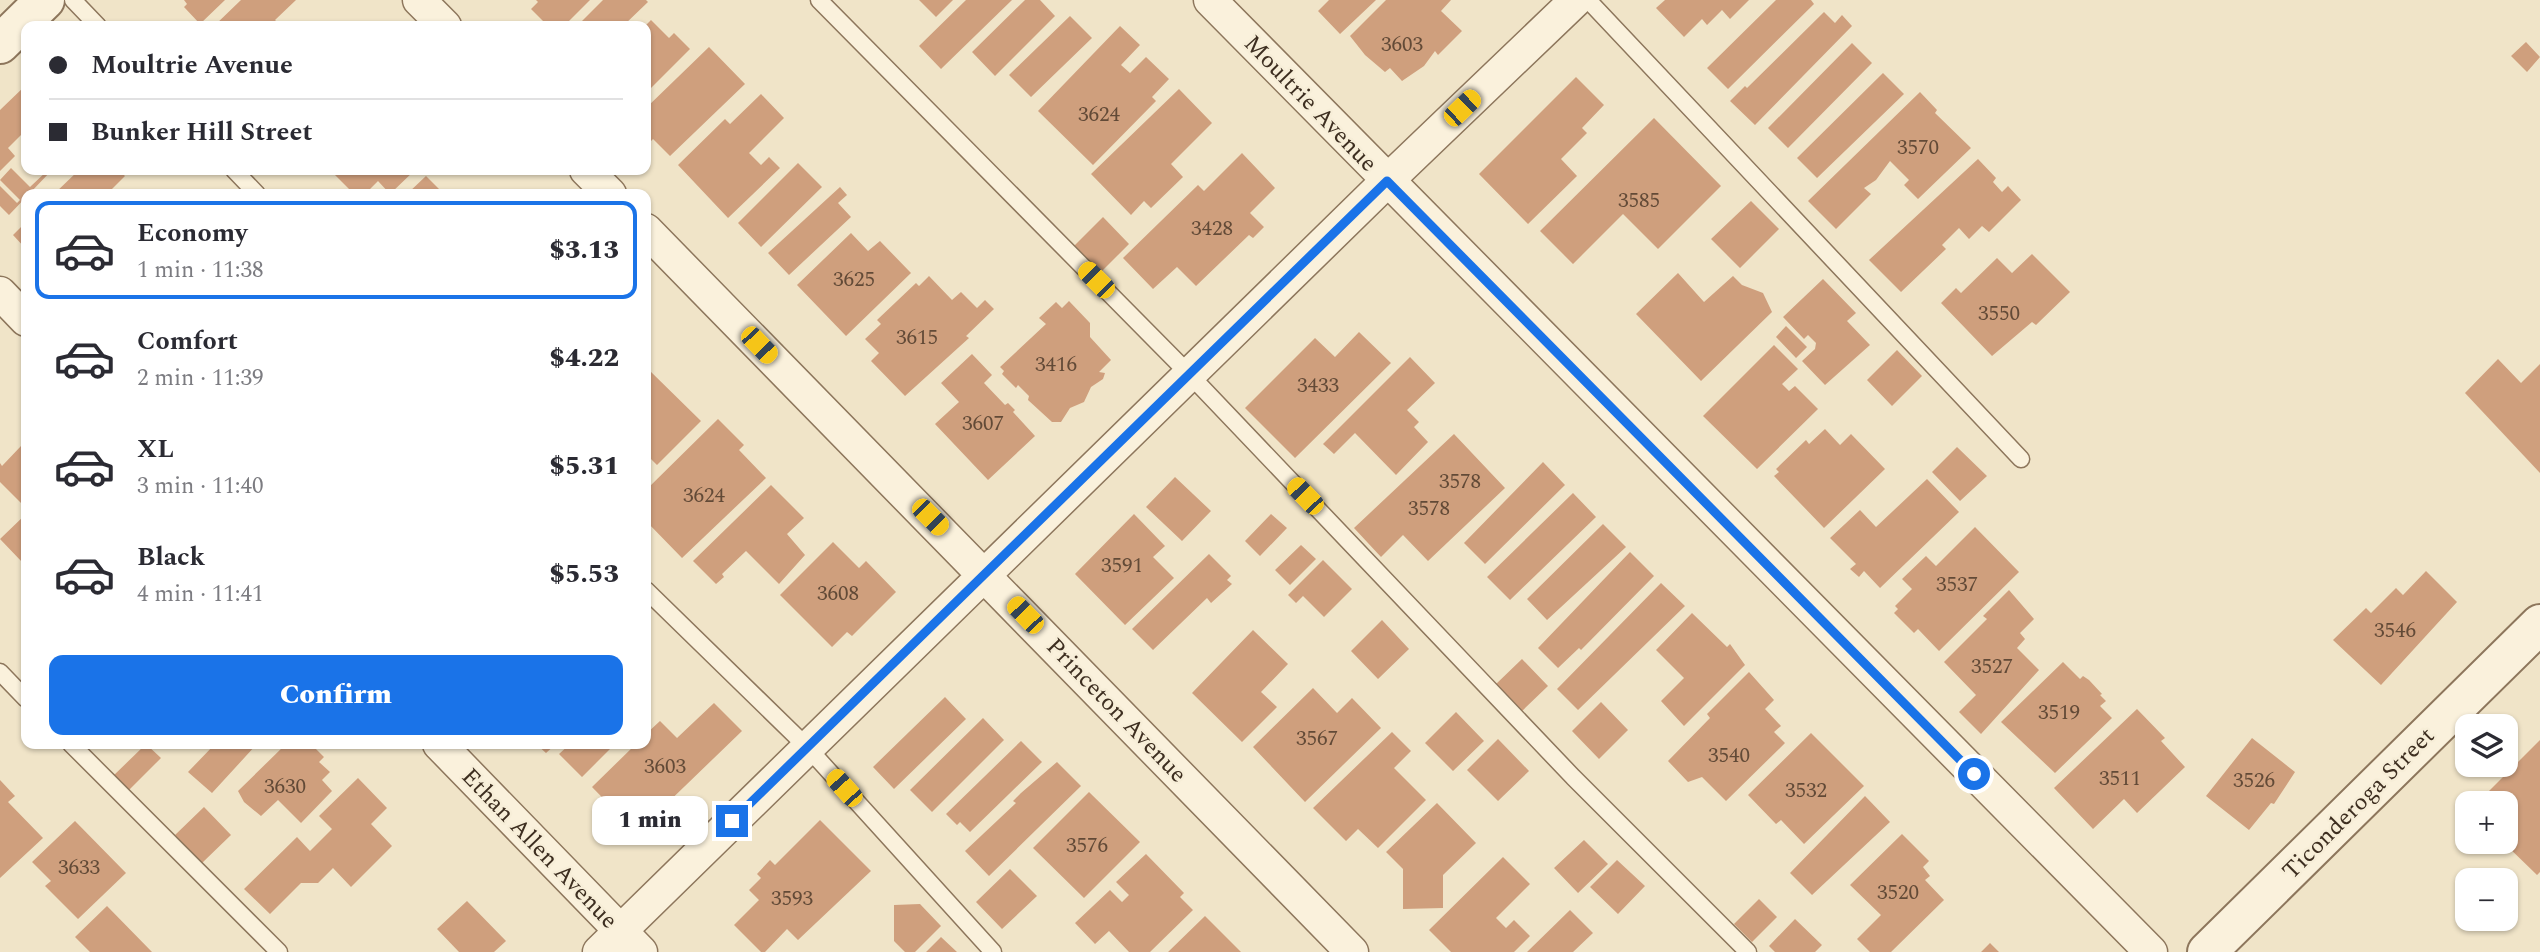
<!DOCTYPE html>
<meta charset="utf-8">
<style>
:root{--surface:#fff;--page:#f7f7f7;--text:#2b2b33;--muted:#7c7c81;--line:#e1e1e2;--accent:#1a73e8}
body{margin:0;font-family:Spectral,serif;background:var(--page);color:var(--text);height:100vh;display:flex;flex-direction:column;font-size:26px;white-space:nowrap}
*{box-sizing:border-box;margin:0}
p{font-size:23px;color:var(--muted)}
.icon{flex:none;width:38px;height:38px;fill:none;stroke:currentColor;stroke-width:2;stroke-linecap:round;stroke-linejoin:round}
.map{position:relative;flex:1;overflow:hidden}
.sheet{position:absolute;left:21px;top:189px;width:630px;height:560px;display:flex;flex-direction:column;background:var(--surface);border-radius:14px;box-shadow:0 2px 5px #0004}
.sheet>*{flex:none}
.guide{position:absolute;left:21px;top:21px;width:630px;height:154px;border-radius:14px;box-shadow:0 2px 5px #0004;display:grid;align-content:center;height:154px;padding:0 28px;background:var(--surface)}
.buttons{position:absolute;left:2455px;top:714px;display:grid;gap:14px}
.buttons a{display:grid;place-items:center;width:63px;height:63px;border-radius:14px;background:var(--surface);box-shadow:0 2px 5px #0004;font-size:35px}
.end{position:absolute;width:32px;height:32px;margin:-16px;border:9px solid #1a73e8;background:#fff;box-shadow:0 0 0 4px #fff}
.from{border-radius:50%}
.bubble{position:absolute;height:49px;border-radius:14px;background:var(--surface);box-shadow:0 2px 5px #0004;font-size:23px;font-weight:800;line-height:49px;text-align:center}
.car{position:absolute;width:21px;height:42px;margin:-21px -10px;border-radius:9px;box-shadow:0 0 5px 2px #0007;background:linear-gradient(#f5c518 24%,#345 0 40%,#f5c518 0 76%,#345 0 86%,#f5c518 0)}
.guide b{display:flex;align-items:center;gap:24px;height:66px;font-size:26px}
.guide b+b{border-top:2px solid var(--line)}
.guide i{width:18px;height:18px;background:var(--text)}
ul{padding:12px 0 0;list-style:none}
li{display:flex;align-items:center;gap:21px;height:98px;margin:0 14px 10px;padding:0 14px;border:4px solid transparent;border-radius:14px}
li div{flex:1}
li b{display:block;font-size:26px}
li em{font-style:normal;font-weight:800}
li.on{border-color:var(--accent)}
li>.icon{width:63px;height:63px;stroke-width:1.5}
.button{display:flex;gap:14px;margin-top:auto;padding:14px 28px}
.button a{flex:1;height:80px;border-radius:14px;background:var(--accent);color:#fff;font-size:28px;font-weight:800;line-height:80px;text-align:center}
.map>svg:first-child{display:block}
.building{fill:#cf9f7d}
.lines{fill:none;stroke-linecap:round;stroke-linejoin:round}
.service-casing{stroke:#8d765c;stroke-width:19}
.minor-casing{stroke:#8d765c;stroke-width:35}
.tertiary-casing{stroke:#8d765c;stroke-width:42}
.service{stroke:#faf1dc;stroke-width:16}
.minor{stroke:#faf1dc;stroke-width:32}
.tertiary{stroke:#faf1dc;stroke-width:38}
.route{stroke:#1a73e8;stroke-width:9}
.labels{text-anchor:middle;stroke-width:5;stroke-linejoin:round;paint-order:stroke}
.number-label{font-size:21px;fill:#624a37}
.street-label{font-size:24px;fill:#3d2e20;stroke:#f7eed8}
</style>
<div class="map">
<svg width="2540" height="952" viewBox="0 0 2540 952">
<rect width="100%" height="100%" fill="#f0e4c8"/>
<!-- building -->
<path class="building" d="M184,0H225L200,24L184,7L187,4Z
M241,0H296L275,20L281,26H214Z
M536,0H590L564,26H548L531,9L538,2Z
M603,0H646L648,2L623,26H577Z
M919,0H953L936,17Z
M966,0H1012L941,69L919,46Z
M1025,0H1040L1055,16L995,76L972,52Z
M1329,0H1376L1340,34L1318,11Z
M1386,0H1451L1441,11L1462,31L1438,55L1435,51L1424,66L1402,81L1390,68L1385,72L1365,55L1350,36Z
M1665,0H1749L1730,19L1722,10L1707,25L1702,19L1684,37L1656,8Z
M1776,0H1811L1814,4L1728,89L1707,68Z
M1824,12L1835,23L1842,15L1852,26L1755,125L1730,101L1745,86L1747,88Z
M1070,16L1092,38L1031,97L1009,75Z
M651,20L669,38L674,33L690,49L646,93V25Z
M1120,26L1140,45L1121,65L1130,73L1146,57L1169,79L1152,97L1156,101L1093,165L1038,111Z
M2526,42L2540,57L2527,72L2511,56Z
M1852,43L1872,63L1788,148L1768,128Z
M709,47L745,84L670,156L653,139L650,142L646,137V108Z
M1883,73L1904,94L1817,178L1797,158Z
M1576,77L1604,105L1582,128L1587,133L1561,159L1577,176L1528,224L1479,174Z
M26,85V130L8,148L15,156L0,171V110Z
M1179,89L1212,123L1171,164L1183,177L1151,208L1144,201L1131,215L1091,174Z
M1920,92L1937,110L1935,113L1971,148L1918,199L1904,185L1909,180L1890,161L1876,180L1864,188L1871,194L1836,229L1808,201Z
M761,94L784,118L749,153L761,165L769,157L780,168L728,218L678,165L725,119L730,124Z
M1654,118L1721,186L1658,249L1623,214L1573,264L1540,231Z
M1242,153L1275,188L1250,213L1264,227L1253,238L1249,235L1196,286L1177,267L1153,289L1123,258L1198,185L1204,191Z
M1978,159L1996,178L1993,182L2002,192L2008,186L2021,200L1989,232L1982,226L1969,239L1959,228L1942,245L1946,249L1901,292L1869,260Z
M798,163L822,187L761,247L738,223Z
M11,168L30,187L48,170H52L9,215L0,206V186L17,203L20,200L0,180Z
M79,170H119L125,176L107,194H54Z
M330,170H415L390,194L378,181L365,194H354Z
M426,176L444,194H407Z
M840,187L847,195L838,203L851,217L789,275L768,253Z
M1751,201L1779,229L1740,268L1711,239Z
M1103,217L1129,244L1100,273L1074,246Z
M26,222V249L13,235Z
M851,233L868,251L880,241L911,273L846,336L797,285Z
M2032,254L2070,292L2036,325L2032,322L1992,356L1941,303L1956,288L1961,293L1997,258L2012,273Z
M1678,273L1704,302L1733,276L1742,285L1763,293L1772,312L1701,381L1636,314Z
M929,276L952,300L961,292L977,308L985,300L994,309L966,336L969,338L905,396L871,361L879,353L865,339L881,324L877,320L916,283L919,286Z
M1823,279L1856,313L1847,321L1870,345L1825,385L1802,361L1815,349L1816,343L1808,335L1804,339L1783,317Z
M1069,301L1090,323V337L1111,360L1099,372L1105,373L1103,379L1091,387L1084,402L1070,408L1061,422H1052L1028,400L1029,396L1018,385L1016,388L1002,374L1004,371L1000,367L1046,324L1039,318L1056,302L1062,308Z
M1786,326L1807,347L1796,358L1776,337Z
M1359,332L1391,363L1295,458L1245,408L1315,338L1335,357Z
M1774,345L1798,369L1782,384L1789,391L1795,386L1818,409L1757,469L1703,416Z
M1897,350L1922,376L1892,406L1867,380Z
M972,354L992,375L984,383L1005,405L1008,403L1015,410L1013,412L1035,436L988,480L935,424L959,402L941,383Z
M1410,357L1435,383L1407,410L1419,422L1414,427L1428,442L1396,475L1355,433L1334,454L1323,444Z
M2498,359L2521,383L2540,364V473L2465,393Z
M649,370L701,421L657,465L646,454V373Z
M718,419L744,445L739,450L766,478L682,558L646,521V490Z
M1825,429L1840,445L1851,434L1885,469L1824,528L1774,476L1779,472L1776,469L1806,440L1809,444Z
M1454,434L1505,488L1428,561L1403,535L1381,557L1354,528Z
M21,446L26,451V498L21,503L0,482V463L2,466Z
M1957,447L1987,476L1960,501L1932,472Z
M1543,462L1565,485L1485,564L1464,543Z
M1175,477L1211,511L1182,541L1146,507Z
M1927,479L1959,512L1880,588L1864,571L1859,577L1850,569L1856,564L1830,538L1860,510L1876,527Z
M771,485L804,518L787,534L805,555L779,584L746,551L722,574L724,577L716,584L693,561Z
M1573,493L1596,517L1510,600L1487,577Z
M26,514V558L22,562L0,539Z
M1134,514L1165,546L1153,557L1174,578L1125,625L1075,574Z
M1271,514L1287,528L1260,556L1245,541Z
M1603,524L1626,547L1547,620L1527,599Z
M1975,527L2019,572L1939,651L1918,629L1914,633L1894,613L1898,609L1895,606L1912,589L1902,579L1926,556L1936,566Z
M833,542L859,568L866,561L896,592L852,636L847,632L832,647L780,595Z
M1301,545L1316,559L1290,585L1275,570Z
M1630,552L1654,576L1581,650L1579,648L1558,668L1538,648Z
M1209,554L1231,576L1227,580L1232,584L1211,603L1207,598L1153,650L1132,629Z
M1323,560L1352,589L1324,617L1303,596L1296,603L1288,595Z
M2426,571L2457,602L2381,685L2333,640L2366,608L2371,613L2396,588L2403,595Z
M1661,583L1685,606L1578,710L1557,689Z
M2009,590L2034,619L2020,633L2025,639L2017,648L2039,670L1981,734L1959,712L1976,695L1944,662L1987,619L1983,616Z
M1692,613L1727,647L1730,644L1745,665L1684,726L1661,701L1684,678L1656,650Z
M1382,620L1409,649L1378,679L1351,651Z
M1253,630L1288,664L1261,692L1277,707L1242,742L1192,693Z
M1522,659L1548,686L1521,712L1495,685Z
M2063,662L2080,679L2083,676L2089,680L2102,694L2100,695L2106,701L2100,706L2112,718L2055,773L2001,722Z
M1749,672L1774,700L1765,709L1781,726L1774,732L1785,743L1726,801L1702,777L1688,782L1668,761L1710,718L1707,714Z
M1313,688L1337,713L1352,698L1381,728L1305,802L1253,747Z
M945,697L966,719L894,789L873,767Z
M1601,702L1628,730L1599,759L1572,731Z
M714,703L742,731L656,814L654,811L634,830L592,787L636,744H646V734L660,721L677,738Z
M2137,709L2165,738L2161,741L2185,767L2137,813L2124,799L2093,829L2054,788Z
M1456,712L1484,741L1453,771L1425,743Z
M983,718L1004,740L932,812L910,790Z
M1392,732L1411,751L1394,768L1426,800L1378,848L1358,829L1346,841L1313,808Z
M1811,733L1864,786L1804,844L1781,820L1776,824L1748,795Z
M2252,738L2295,772L2274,804L2271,803L2249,830L2206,796Z
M1498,739L1529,771L1498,801L1467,770Z
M2540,740V872L2537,875L2503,842H2506V803H2485L2489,799L2485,795Z
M1021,741L1042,762L970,832L960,822L957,825L946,814Z
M146,744L161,758L126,793L111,778Z
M215,744H257L212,793L188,772Z
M286,744H311L324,757L319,762L330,772L322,780L332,791L301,823L278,800L261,816L244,802L238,791Z
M536,744H556L546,753Z
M570,744H615L582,777L559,754Z
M1057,762L1081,786L989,876L965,851L1016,803L1013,801L1021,793Z
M358,778L387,808L371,824L392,846L351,887L333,868L318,883H301L270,914L244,889L297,837L310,851L332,829L319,816Z
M0,780L15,796L8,802L43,838L0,878Z
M1089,792L1140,842L1084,898L1033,848Z
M1865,796L1890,822L1812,895L1790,873Z
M1437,803L1476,843L1443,875V908L1403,909V869L1386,852Z
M204,807L231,835L202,863L175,835Z
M820,820L871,871L798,940L787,929L765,952H761L734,925L759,900L749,890L761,878L757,874L770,860L775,865Z
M75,821L126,873L78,919L45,886L51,881L32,862Z
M1902,834L1929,861L1923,867L1930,876L1925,880L1944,900L1891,952H1870L1857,939L1881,915L1850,885Z
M1584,840L1608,864L1578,893L1554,868Z
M1146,854L1184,893L1180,897L1193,910L1150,952H1129L1109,931L1095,944L1075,923L1110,890L1122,902L1129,895L1116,882Z
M1503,857L1530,884L1496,918L1506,928L1514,920L1530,936L1514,952H1451L1429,930Z
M1617,860L1645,886L1618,914L1590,887Z
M1010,869L1037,896L1002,929L976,902Z
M1759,899L1777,917L1752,942L1734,924Z
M467,901L506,941L494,952H459L437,929Z
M920,904L941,926L915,952H905L894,941V905Z
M107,906L152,952H90L75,937Z
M1570,910L1593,933L1573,952H1527Z
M1205,916L1241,952H1168Z
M1795,919L1822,945L1815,952H1775L1769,946Z
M941,937L957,952H926Z
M1990,943L1999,952H1981Z"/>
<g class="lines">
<defs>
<path id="service" d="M73,0L98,26
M819,0L1190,375L1573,777L1748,952
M1588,0L2021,459
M234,170L257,194
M646,590L807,747L993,952
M0,672L26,699
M71,744L279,952"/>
<path id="minor" d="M419,0L445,26
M1210,0L2151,952
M586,170L610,194
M646,230L1352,952
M0,293L26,320
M439,744L641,952
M599,952L1387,181L1576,0"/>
<path id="tertiary" d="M0,44L45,0
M2207,952L2540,624"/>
</defs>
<!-- service casing -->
<use href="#service" class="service-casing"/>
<!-- minor casing -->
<use href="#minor" class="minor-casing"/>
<!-- tertiary casing -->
<use href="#tertiary" class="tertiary-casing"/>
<!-- service -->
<use href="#service" class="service"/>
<!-- minor -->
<use href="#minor" class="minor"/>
<!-- tertiary -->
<use href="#tertiary" class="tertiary"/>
</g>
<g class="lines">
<!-- route -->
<path class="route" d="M732,821L1387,181L1974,774"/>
</g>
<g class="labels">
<!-- number labels -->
<g class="number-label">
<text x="1402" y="51">3603</text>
<text x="1099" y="121">3624</text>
<text x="1918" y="154">3570</text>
<text x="1639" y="207">3585</text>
<text x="1212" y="235">3428</text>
<text x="854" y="286">3625</text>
<text x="1999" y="320">3550</text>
<text x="917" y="344">3615</text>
<text x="1056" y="371">3416</text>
<text x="1318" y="392">3433</text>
<text x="983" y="430">3607</text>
<text x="1460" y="488">3578</text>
<text x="704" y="502">3624</text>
<text x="1429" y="515">3578</text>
<text x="1122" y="572">3591</text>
<text x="1957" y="591">3537</text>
<text x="838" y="600">3608</text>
<text x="2395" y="637">3546</text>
<text x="1992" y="673">3527</text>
<text x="2059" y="719">3519</text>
<text x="1317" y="745">3567</text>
<text x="1729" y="762">3540</text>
<text x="665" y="773">3603</text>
<text x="2120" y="785">3511</text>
<text x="2254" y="787">3526</text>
<text x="285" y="793">3630</text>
<text x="1806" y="797">3532</text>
<text x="1087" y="852">3576</text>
<text x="79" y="874">3633</text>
<text x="1898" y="899">3520</text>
<text x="792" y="905">3593</text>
</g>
<!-- street labels -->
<g class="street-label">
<text transform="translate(1311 103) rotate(46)" y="8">Moultrie Avenue</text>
<text transform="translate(1117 710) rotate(46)" y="8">Princeton Avenue</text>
<text transform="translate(2358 803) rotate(-45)" y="8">Ticonderoga Street</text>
<text transform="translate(540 848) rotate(46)" y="8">Ethan Allen Avenue</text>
</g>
</g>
</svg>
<div class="buttons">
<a><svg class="icon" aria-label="layers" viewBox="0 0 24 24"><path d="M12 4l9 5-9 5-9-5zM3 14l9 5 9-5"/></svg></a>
<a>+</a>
<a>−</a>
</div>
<i class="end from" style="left:1974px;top:774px"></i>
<i class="end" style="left:732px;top:821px"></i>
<div class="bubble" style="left:592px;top:796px;width:116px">1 min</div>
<i class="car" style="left:1462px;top:108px;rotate:46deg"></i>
<i class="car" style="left:1096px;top:280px;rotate:315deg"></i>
<i class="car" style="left:759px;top:345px;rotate:136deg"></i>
<i class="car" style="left:1305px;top:496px;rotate:316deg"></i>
<i class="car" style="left:930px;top:517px;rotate:135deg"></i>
<i class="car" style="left:1025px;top:615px;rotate:316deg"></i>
<i class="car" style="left:844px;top:788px;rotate:318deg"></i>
<div class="guide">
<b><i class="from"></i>Moultrie Avenue</b>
<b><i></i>Bunker Hill Street</b>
</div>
<section class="sheet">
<ul>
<li class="on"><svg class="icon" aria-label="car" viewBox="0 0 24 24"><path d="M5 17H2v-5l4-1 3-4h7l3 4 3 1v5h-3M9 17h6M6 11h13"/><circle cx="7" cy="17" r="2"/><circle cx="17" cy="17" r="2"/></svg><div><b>Economy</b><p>1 min · 11:38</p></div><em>$3.13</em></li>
<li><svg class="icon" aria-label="car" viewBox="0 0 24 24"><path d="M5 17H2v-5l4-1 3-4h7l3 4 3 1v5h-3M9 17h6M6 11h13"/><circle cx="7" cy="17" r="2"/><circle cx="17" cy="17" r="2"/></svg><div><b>Comfort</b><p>2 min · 11:39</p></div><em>$4.22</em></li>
<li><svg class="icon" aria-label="car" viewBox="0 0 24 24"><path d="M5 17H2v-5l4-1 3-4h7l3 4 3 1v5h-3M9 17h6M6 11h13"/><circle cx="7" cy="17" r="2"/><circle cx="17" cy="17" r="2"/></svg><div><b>XL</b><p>3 min · 11:40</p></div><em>$5.31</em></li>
<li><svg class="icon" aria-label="car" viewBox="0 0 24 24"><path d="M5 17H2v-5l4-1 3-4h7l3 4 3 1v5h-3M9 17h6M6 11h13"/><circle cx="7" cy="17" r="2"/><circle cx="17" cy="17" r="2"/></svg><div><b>Black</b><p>4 min · 11:41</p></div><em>$5.53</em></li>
</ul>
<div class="button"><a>Confirm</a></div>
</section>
</div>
